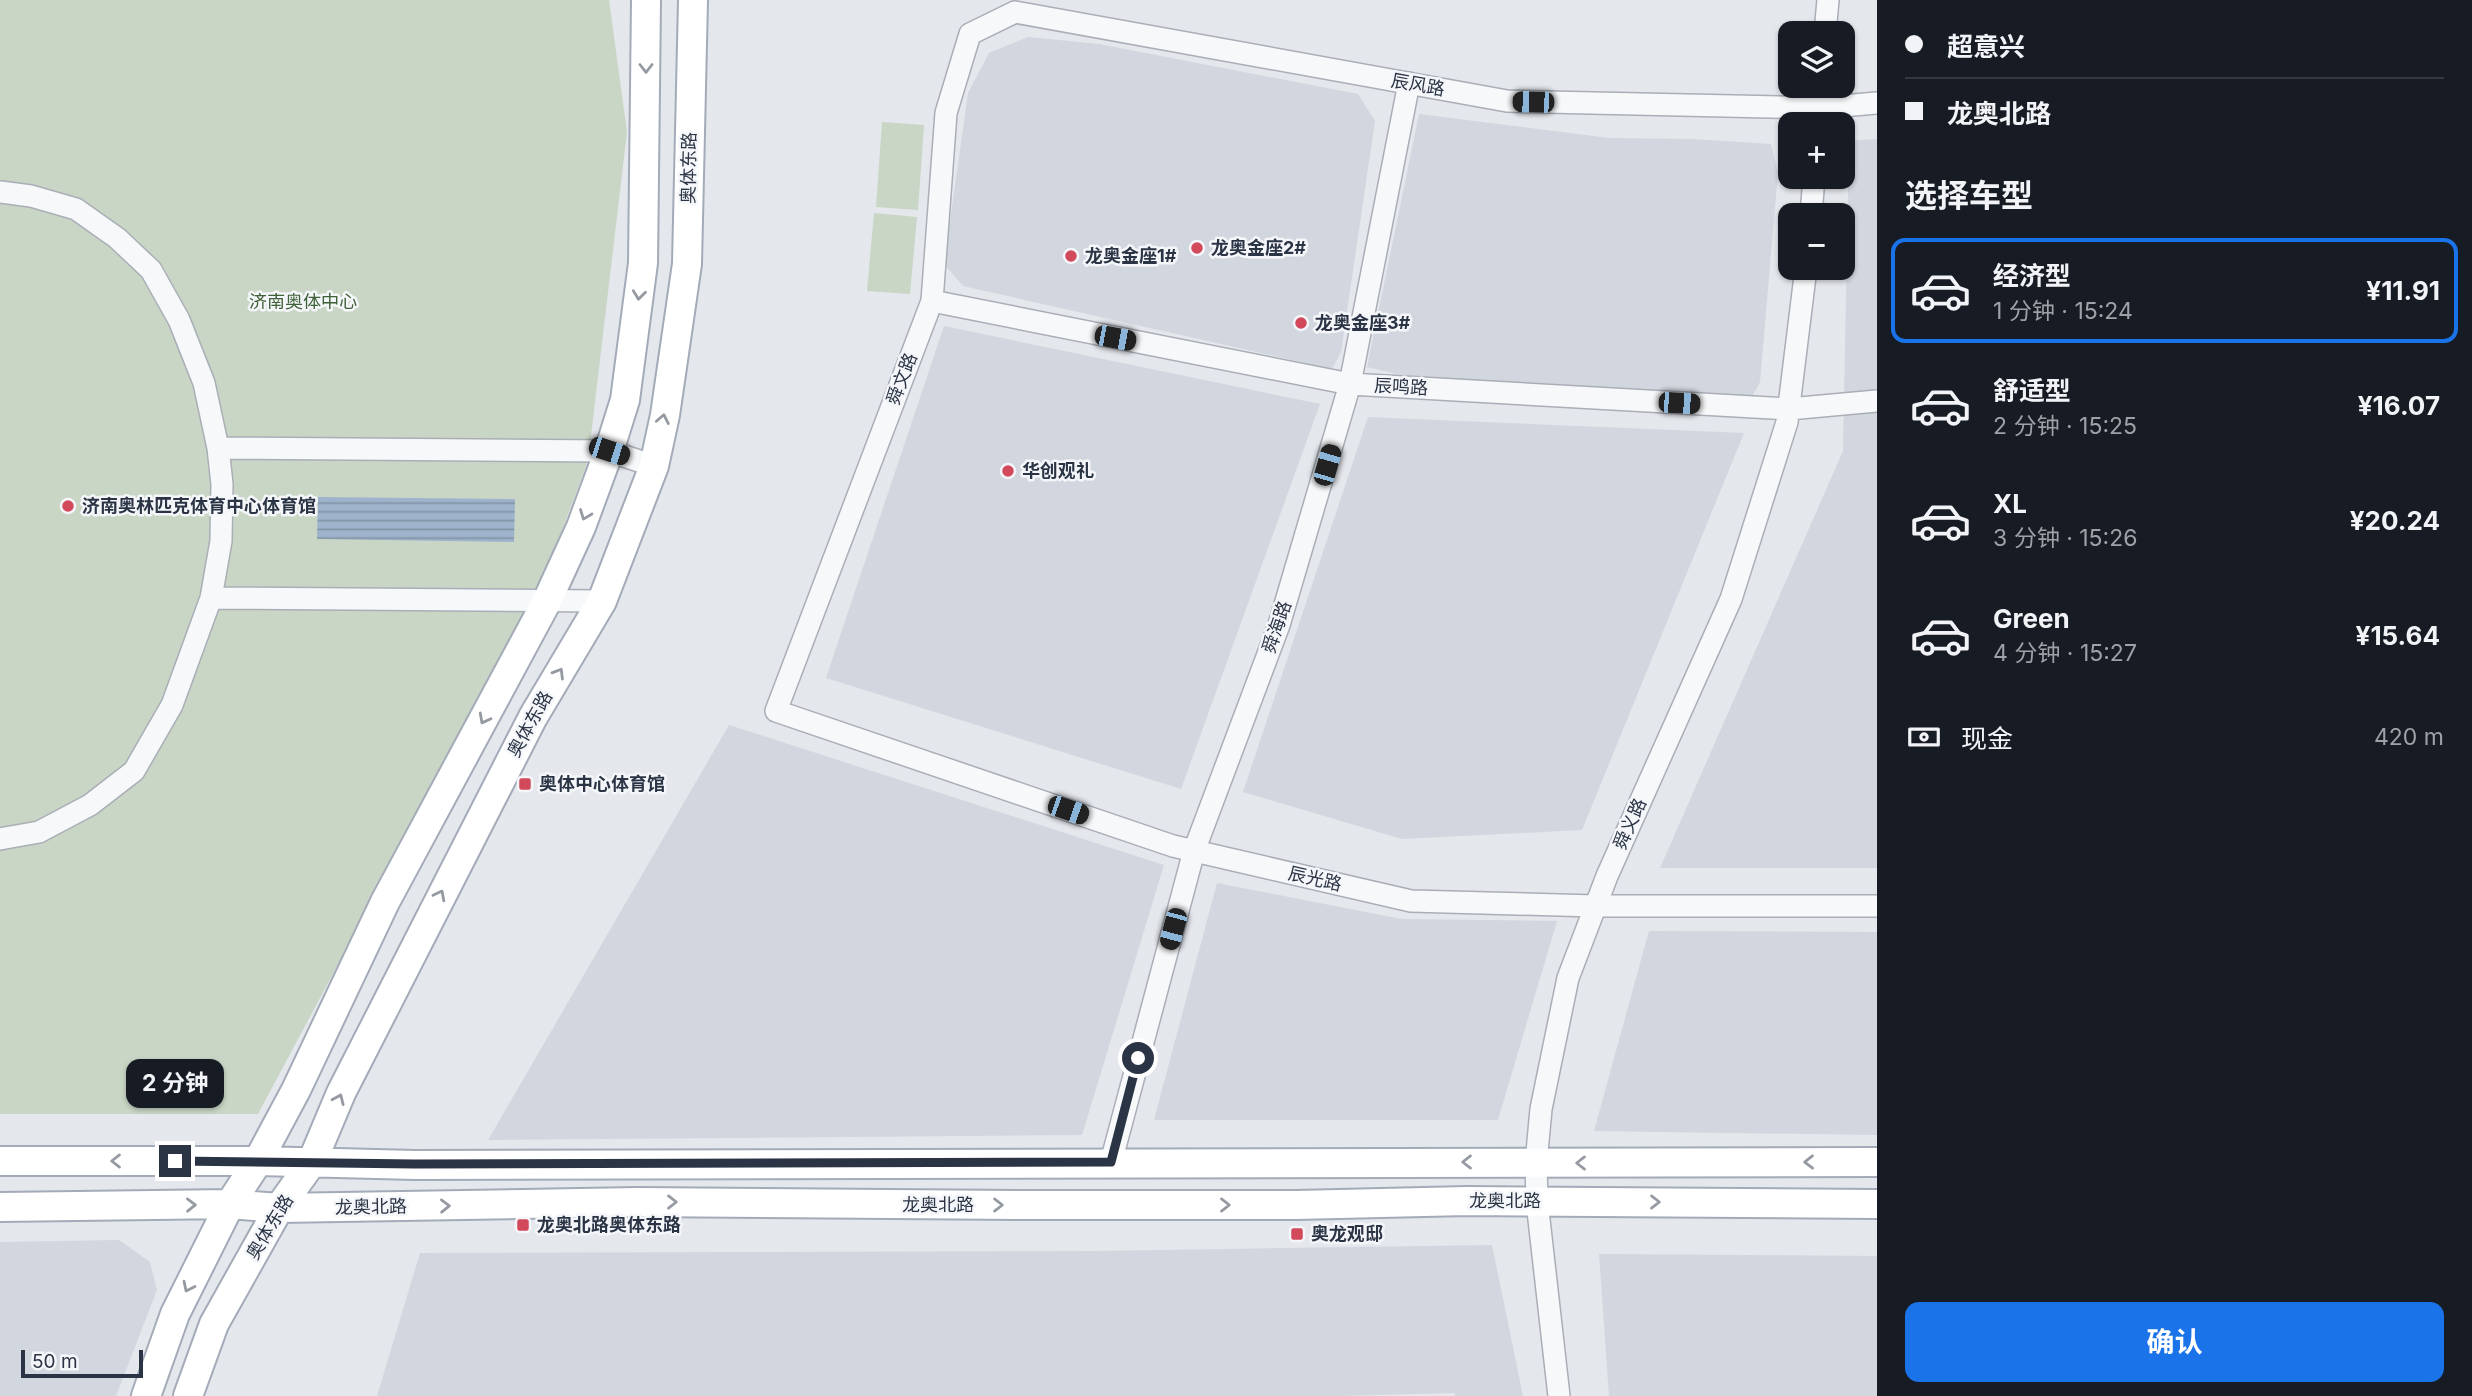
<!DOCTYPE html>
<html lang="zh">
<meta charset="utf-8">
<style>
:root{--surface:#171b24;--page:#20242c;--text:#f1f3f6;--muted:#9ea1a6;--line:#363941;--accent:#1a73e8}
body{margin:0;font-family:Inter,"Noto Sans SC",sans-serif;background:var(--page);color:var(--text);height:100vh;display:flex;flex-direction:column;font-size:26px;white-space:nowrap}
*{box-sizing:border-box;margin:0}
p{font-size:23px;color:var(--muted)}
.icon{flex:none;width:38px;height:38px;fill:none;stroke:currentColor;stroke-width:2;stroke-linecap:round;stroke-linejoin:round}
.map{position:relative;flex:1;overflow:hidden}
.side{display:flex;flex-direction:column;background:var(--surface);width:595px}
.side>*{flex:none}
.banner{display:grid;align-content:center;height:154px;padding:0 28px;background:var(--surface)}
.tools{position:absolute;left:1778px;top:21px;display:grid;gap:14px}
.tools a{display:grid;place-items:center;width:77px;height:77px;border-radius:14px;background:var(--surface);box-shadow:0 2px 5px #0004;font-size:35px}
.scale{position:absolute;left:21px;bottom:18px;width:122px;box-sizing:border-box;padding-left:7px;border:4px solid #2b3445;border-top:0;font-size:19px;line-height:24px;white-space:nowrap;color:#2b3445;-webkit-text-stroke:5px #f4f6f9;paint-order:stroke}
.end{position:absolute;width:32px;height:32px;margin:-16px;border:9px solid #2b3445;background:#fff;box-shadow:0 0 0 4px #fff}
.from{border-radius:50%}
.bubble{position:absolute;height:49px;border-radius:14px;background:var(--surface);box-shadow:0 2px 5px #0004;font-size:23px;font-weight:700;line-height:49px;text-align:center}
.car{position:absolute;width:21px;height:42px;margin:-21px -10px;border-radius:9px;box-shadow:0 0 5px 2px #0007;background:linear-gradient(#222 24%,#8ab4d8 0 40%,#222 0 76%,#8ab4d8 0 86%,#222 0)}
.banner b{display:flex;align-items:center;gap:24px;height:66px;font-size:26px}
.banner b+b{border-top:2px solid var(--line)}
.banner i{width:18px;height:18px;background:var(--text)}
ul{padding:0;list-style:none}
li{display:flex;align-items:center;gap:21px;height:105px;margin:0 14px 10px;padding:0 14px;border:4px solid transparent;border-radius:14px}
li div{flex:1}
li b{display:block;font-size:26px}
li em{font-style:normal;font-weight:700}
li.on{border-color:var(--accent)}
li>.icon{width:63px;height:63px;stroke-width:1.5}
h2{padding:0 28px;font-size:32px;line-height:84px}
.pay{display:flex;align-items:center;gap:18px;height:77px;padding:0 28px;font-size:26px}
.pay p{margin-inline-start:auto}
.cta{display:flex;gap:14px;margin-top:auto;padding:14px 28px}
.cta a{flex:1;height:80px;border-radius:14px;background:var(--accent);color:#fff;font-size:28px;font-weight:700;line-height:80px;text-align:center}
main{display:flex;flex:1;min-height:0}
.map>svg:first-child{display:block}
.built{fill:#d2d6de}
.green{fill:#c9d6c5}
.water{fill:url(#water-rules)}
.lines{fill:none;stroke-linecap:round;stroke-linejoin:round}
.minor-casing{stroke:#a9aeb7;stroke-width:24}
.major-casing{stroke:#a3abb8;stroke-width:32}
.minor{stroke:#f7f8fa;stroke-width:21}
.major{stroke:#fff;stroke-width:28}
.oneway{stroke:#959aa2}
.route{stroke:#2b3445;stroke-width:9}
.poi-dot{fill:#d1495b;stroke:#f4f6f9;stroke-width:2.5}
.labels{text-anchor:middle;stroke-width:5;stroke-linejoin:round;paint-order:stroke}
.street-label{font-size:18px;fill:#2b3445;stroke:#f4f6f9}
.poi-label{font-size:18px;font-weight:bold;fill:#2b3445;stroke:#f4f6f9;text-anchor:start}
.park-label{font-size:18px;fill:#3f6138;stroke:#f4f6f9}
</style>
<main>
<div class="map">
<svg width="1877" height="1396" viewBox="0 0 1877 1396">
<defs>
<pattern id="water-rules" width="6" height="5" patternUnits="userSpaceOnUse" patternTransform="scale(1.75)"><rect width="6" height="5" fill="#9fb4cc"/><path d="M0 2.5h6" fill="none" stroke="#8293a7"/></pattern>
</defs>
<rect width="100%" height="100%" fill="#e4e7ec"/>
<!-- built -->
<path class="built" d="M1028,37L1099,44L1358,94L1375,121L1341,352L1332,369L963,286L944,264L968,93L989,53Z
M1419,114L1609,138L1692,139L1771,144L1778,172L1760,382L1749,402L1551,390L1396,374L1367,367Z
M1877,139V868H1660L1843,451L1849,141Z
M944,326L1320,404L1181,789L826,678Z
M1368,417L1744,433L1582,830L1402,839L1243,792Z
M729,725L1164,865L1082,1135L488,1140Z
M1217,883L1401,919L1557,921L1498,1120H1154Z
M1649,931L1877,932V1135L1594,1131Z
M119,1240L150,1262L157,1290L116,1396H0V1242Z
M1492,1245L1523,1396H1455V1393L1339,1396H377L420,1253L1097,1251Z
M1599,1254L1877,1256V1396H1609Z"/>
<!-- green -->
<path class="green" d="M0,0H609L627,132L588,461L543,581L258,1114H0Z
M882,122L924,125L918,210L876,207Z
M874,213L917,217L910,294L867,291Z"/>
<!-- water -->
<path class="water" d="M318,497L515,499L514,542L317,539Z"/>
<g class="lines">
<defs>
<path id="minor" d="M1825,33L1828,0
M1877,103L1819,108L1507,101L1015,12L970,34L946,113L932,301L776,711L1173,846L1411,901L1595,906H1877
M1818,124L1821,86
M0,192L31,196L76,209L117,238L151,270L179,320L204,383L218,448L222,484L221,541L211,598L172,705L134,771L90,805L39,832L0,839
M1811,215L1814,177
M932,301L1350,384L1789,409L1877,401
M218,448L609,451L654,466
M211,598L602,601
M1111,1162L1194,851L1279,625L1350,384L1409,83
M1559,1396L1537,1202L1536,1163L1541,1109L1568,978L1607,876L1731,599L1787,422L1806,268"/>
<path id="major" d="M0,1161H258L415,1165L1877,1162
M0,1207L230,1204L279,1208L637,1202L1031,1205H1296L1467,1201L1877,1204
M146,1396L175,1314L230,1204L258,1161L296,1090L385,902L547,601L581,527L609,451L625,400L643,263L646,0
M188,1396L214,1324L279,1208L312,1162L341,1093L533,717L602,601L654,466L665,415L687,264L693,0"/>
</defs>
<!-- minor casing -->
<use href="#minor" class="minor-casing"/>
<!-- major casing -->
<use href="#major" class="major-casing"/>
<!-- minor -->
<use href="#minor" class="minor"/>
<!-- major -->
<use href="#major" class="major"/>
</g>
<!-- one-way arrows -->
<defs><path id="oneway-chevron" d="M-2-3.5L2.5 0L-2 3.5" fill="none" stroke-width="1.6" stroke-linecap="round" stroke-linejoin="round" transform="scale(1.75)"/></defs>
<g class="oneway">
<use href="#oneway-chevron" transform="translate(646 68) rotate(90)"/>
<use href="#oneway-chevron" transform="translate(639 295) rotate(97)"/>
<use href="#oneway-chevron" transform="translate(663 419) rotate(-79)"/>
<use href="#oneway-chevron" transform="translate(585 515) rotate(111)"/>
<use href="#oneway-chevron" transform="translate(559 673) rotate(-59)"/>
<use href="#oneway-chevron" transform="translate(484 719) rotate(118)"/>
<use href="#oneway-chevron" transform="translate(440 895) rotate(-63)"/>
<use href="#oneway-chevron" transform="translate(339 1099) rotate(-66)"/>
<use href="#oneway-chevron" transform="translate(116 1161) rotate(180)"/>
<use href="#oneway-chevron" transform="translate(1467 1162) rotate(-180)"/>
<use href="#oneway-chevron" transform="translate(1809 1162) rotate(179)"/>
<use href="#oneway-chevron" transform="translate(1581 1163) rotate(-180)"/>
<use href="#oneway-chevron" transform="translate(672 1202)"/>
<use href="#oneway-chevron" transform="translate(1655 1202)"/>
<use href="#oneway-chevron" transform="translate(191 1205) rotate(-1)"/>
<use href="#oneway-chevron" transform="translate(998 1205)"/>
<use href="#oneway-chevron" transform="translate(1225 1205)"/>
<use href="#oneway-chevron" transform="translate(445 1206) rotate(-1)"/>
<use href="#oneway-chevron" transform="translate(188 1287) rotate(116)"/>
</g>
<g class="lines">
<!-- route -->
<path class="route" d="M175,1161L415,1164L1111,1162L1138,1058"/>
</g>
<!-- markers -->
<g class="poi-dot">
<circle cx="1197" cy="248" r="7"/>
<circle cx="1071" cy="256" r="7"/>
<circle cx="1301" cy="323" r="7"/>
<circle cx="1008" cy="471" r="7"/>
<circle cx="68" cy="506" r="7"/>
<rect x="518" y="777" width="14" height="14" rx="3.5"/>
<rect x="516" y="1218" width="14" height="14" rx="3.5"/>
<rect x="1290" y="1227" width="14" height="14" rx="3.5"/>
</g>
<g class="labels">
<!-- street labels -->
<g class="street-label">
<text transform="translate(1418 85) rotate(10)" y="6">辰风路</text>
<text transform="translate(689 168) rotate(-89)" y="6">奥体东路</text>
<text transform="translate(902 379) rotate(-69)" y="6">舜文路</text>
<text transform="translate(1401 387) rotate(3)" y="6">辰鸣路</text>
<text transform="translate(1277 627) rotate(-71)" y="6">舜海路</text>
<text transform="translate(530 724) rotate(-61)" y="6">奥体东路</text>
<text transform="translate(1630 824) rotate(-66)" y="6">舜义路</text>
<text transform="translate(1315 879) rotate(13)" y="6">辰光路</text>
<text x="1505" y="1207">龙奥北路</text>
<text x="938" y="1211">龙奥北路</text>
<text transform="translate(371 1207) rotate(-1)" y="6">龙奥北路</text>
<text transform="translate(270 1227) rotate(-59)" y="6">奥体东路</text>
</g>
<!-- poi labels -->
<g class="poi-label">
<text x="1211" y="254">龙奥金座2#</text>
<text x="1085" y="262">龙奥金座1#</text>
<text x="1315" y="329">龙奥金座3#</text>
<text x="1022" y="477">华创观礼</text>
<text x="82" y="512">济南奥林匹克体育中心体育馆</text>
<text x="539" y="790">奥体中心体育馆</text>
<text x="537" y="1231">龙奥北路奥体东路</text>
<text x="1311" y="1240">奥龙观邸</text>
</g>
<!-- park labels -->
<g class="park-label">
<text x="303" y="308">济南奥体中心</text>
</g>
</g>
</svg>
<div class="tools">
<a><svg class="icon" aria-label="layers" viewBox="0 0 24 24"><path d="M12 4l9 5-9 5-9-5zM3 14l9 5 9-5"/></svg></a>
<a>+</a>
<a>−</a>
</div>
<div class="scale">50 m</div>
<i class="end from" style="left:1138px;top:1058px"></i>
<i class="end" style="left:175px;top:1161px"></i>
<div class="bubble" style="left:126px;top:1059px;width:98px">2 分钟</div>
<i class="car" style="left:1533px;top:102px;rotate:271deg"></i>
<i class="car" style="left:1115px;top:338px;rotate:101deg"></i>
<i class="car" style="left:1679px;top:403px;rotate:93deg"></i>
<i class="car" style="left:609px;top:451px;rotate:108deg"></i>
<i class="car" style="left:1327px;top:465px;rotate:16deg"></i>
<i class="car" style="left:1068px;top:810px;rotate:109deg"></i>
<i class="car" style="left:1173px;top:929px;rotate:195deg"></i>
</div>
<section class="side">
<div class="banner">
<b><i class="from"></i>超意兴</b>
<b><i></i>龙奥北路</b>
</div>
<h2>选择车型</h2>
<ul>
<li class="on"><svg class="icon" aria-label="car" viewBox="0 0 24 24"><path d="M5 17H2v-5l4-1 3-4h7l3 4 3 1v5h-3M9 17h6M6 11h13"/><circle cx="7" cy="17" r="2"/><circle cx="17" cy="17" r="2"/></svg><div><b>经济型</b><p>1 分钟 · 15:24</p></div><em>¥11.91</em></li>
<li><svg class="icon" aria-label="car" viewBox="0 0 24 24"><path d="M5 17H2v-5l4-1 3-4h7l3 4 3 1v5h-3M9 17h6M6 11h13"/><circle cx="7" cy="17" r="2"/><circle cx="17" cy="17" r="2"/></svg><div><b>舒适型</b><p>2 分钟 · 15:25</p></div><em>¥16.07</em></li>
<li><svg class="icon" aria-label="car" viewBox="0 0 24 24"><path d="M5 17H2v-5l4-1 3-4h7l3 4 3 1v5h-3M9 17h6M6 11h13"/><circle cx="7" cy="17" r="2"/><circle cx="17" cy="17" r="2"/></svg><div><b>XL</b><p>3 分钟 · 15:26</p></div><em>¥20.24</em></li>
<li><svg class="icon" aria-label="car" viewBox="0 0 24 24"><path d="M5 17H2v-5l4-1 3-4h7l3 4 3 1v5h-3M9 17h6M6 11h13"/><circle cx="7" cy="17" r="2"/><circle cx="17" cy="17" r="2"/></svg><div><b>Green</b><p>4 分钟 · 15:27</p></div><em>¥15.64</em></li>
</ul>
<div class="pay"><svg class="icon" aria-label="cash" viewBox="0 0 24 24"><path d="M3 7h18v10H3z"/><circle cx="12" cy="12" r="2"/></svg>现金<p>420 m</p></div>
<div class="cta"><a>确认</a></div>
</section>
</main>
